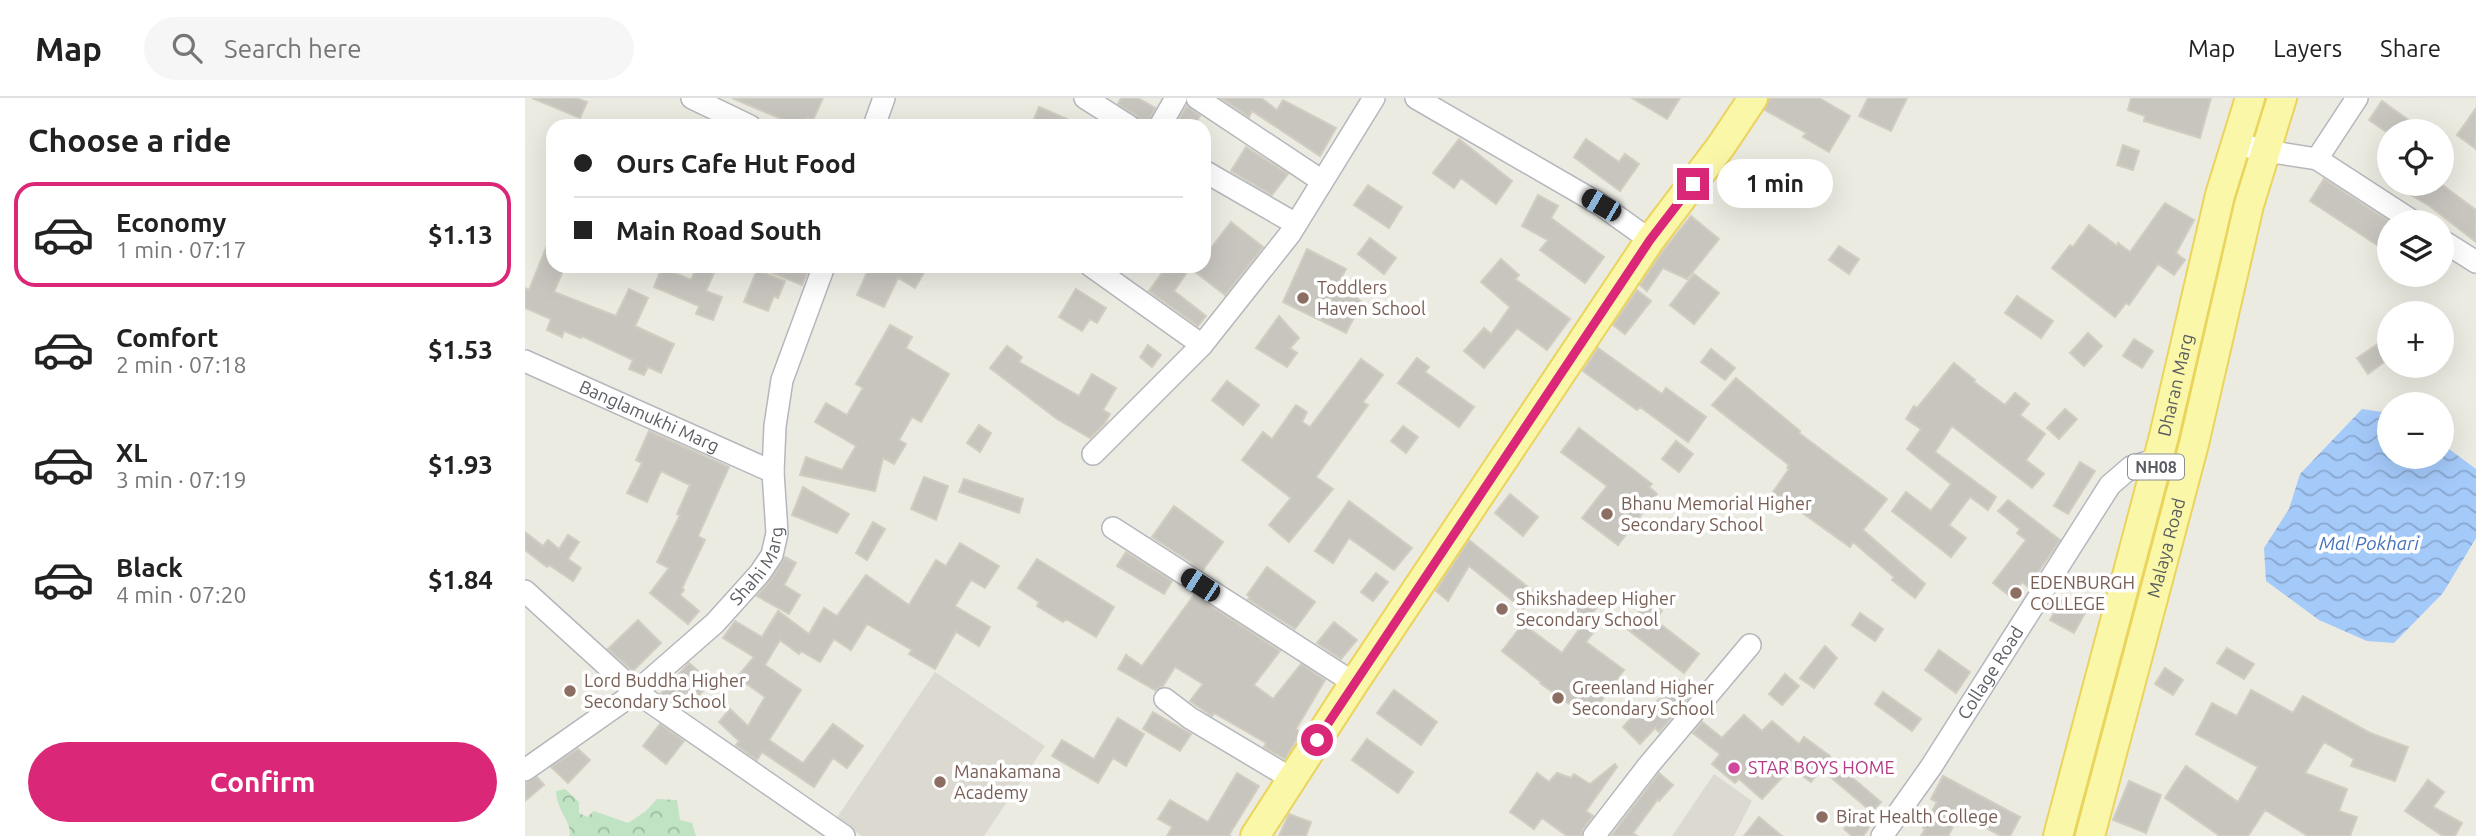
<!DOCTYPE html>
<meta charset="utf-8">
<style>
:root{--surface:#fff;--page:#f6f6f6;--text:#222;--muted:#767676;--line:#e0e0e0;--accent:#db2777}
body{margin:0;font-family:Ubuntu,sans-serif;background:var(--page);color:var(--text);height:100vh;display:flex;flex-direction:column;font-size:26px;white-space:nowrap}
*{box-sizing:border-box;margin:0}
p{font-size:23px;color:var(--muted)}
.icon{flex:none;width:38px;height:38px;fill:none;stroke:currentColor;stroke-width:2;stroke-linecap:round;stroke-linejoin:round}
.map{position:relative;flex:1;overflow:hidden}
.sheet{display:flex;flex-direction:column;background:var(--surface);width:525px}
.sheet>*{flex:none}
.top-card{position:absolute;left:21px;top:21px;width:665px;height:154px;border-radius:21px;box-shadow:0 7px 28px #0002;display:grid;align-content:center;height:154px;padding:0 28px;background:var(--surface)}
.buttons{position:absolute;left:1852px;top:21px;display:grid;gap:14px}
.buttons a{display:grid;place-items:center;width:77px;height:77px;border-radius:50%;background:var(--surface);box-shadow:0 7px 28px #0002;font-size:35px}
.end{position:absolute;width:32px;height:32px;margin:-16px;border:9px solid #db2777;background:#fff;box-shadow:0 0 0 4px #fff}
.from{border-radius:50%}
.bubble{position:absolute;height:49px;border-radius:24px;background:var(--surface);box-shadow:0 7px 28px #0002;font-size:23px;font-weight:700;line-height:49px;text-align:center}
.car{position:absolute;width:21px;height:42px;margin:-21px -10px;border-radius:9px;box-shadow:0 0 5px 2px #0007;background:linear-gradient(#222 24%,#8ab4d8 0 40%,#222 0 76%,#8ab4d8 0 86%,#222 0)}
.top-card b{display:flex;align-items:center;gap:24px;height:66px;font-size:26px}
.top-card b+b{border-top:2px solid var(--line)}
.top-card i{width:18px;height:18px;background:var(--text)}
ul{padding:0;list-style:none}
li{display:flex;align-items:center;gap:21px;height:105px;margin:0 14px 10px;padding:0 14px;border:4px solid transparent;border-radius:21px}
li div{flex:1}
li b{display:block;font-size:26px}
li em{font-style:normal;font-weight:700}
li.active{border-color:var(--accent)}
li>.icon{width:63px;height:63px;stroke-width:1.5}
h2{padding:0 28px;font-size:32px;line-height:84px}
.action{display:flex;gap:14px;margin-top:auto;padding:14px 28px}
.action a{flex:1;height:80px;border-radius:42px;background:var(--accent);color:#fff;font-size:28px;font-weight:700;line-height:80px;text-align:center}
header{display:flex;align-items:center;gap:42px;box-sizing:border-box;height:98px;padding:0 35px;background:var(--surface);border-bottom:2px solid var(--line)}
header strong{font-size:33px}
nav{display:flex;gap:38px;margin-inline-start:auto;font-size:24px}
.search{width:490px;height:63px;background:var(--page);display:flex;align-items:center;gap:18px;box-sizing:border-box;padding:0 24px;border-radius:38px;color:var(--muted);font-size:26px}
main{display:flex;flex:1;min-height:0}
.map>svg:first-child{display:block}
.education{fill:#dcdad0}
.forest{fill:url(#forest-crowns)}
.water{fill:url(#water-waves)}
.building{fill:#c8c5bf;stroke:#d1cdc0;stroke-width:2}
.lines{fill:none;stroke-linecap:round;stroke-linejoin:round}
.minor-casing{stroke:#b4b7bc;stroke-width:24}
.major-casing{stroke:#ead45d;stroke-width:32}
.minor{stroke:#fff;stroke-width:21}
.major{stroke:#fbf7a8;stroke-width:28}
.route{stroke:#db2777;stroke-width:9}
.education-dot{fill:#8d6e63;stroke:#fff;stroke-width:2.5}
.hotel-dot{fill:#d1479c;stroke:#fff;stroke-width:2.5}
.labels{text-anchor:middle;stroke-width:7;stroke-linejoin:round;paint-order:stroke}
.shield{fill:#fff;stroke:#8c8e91;stroke-width:2}
.shield-label{font-size:16px;font-weight:bold;fill:#5a5d62}
.education-label{font-size:18px;fill:#785e54;stroke:#fff;text-anchor:start}
.street-label{font-size:18px;fill:#5a5d62;stroke:#fff}
.hotel-label{font-size:18px;fill:#b23c85;stroke:#fff;text-anchor:start}
.water-label{font-size:19px;font-style:italic;fill:#4872bc;stroke:#fff}
</style>
<header>
<strong>Map</strong>
<div class="search"><svg class="icon" aria-label="search" viewBox="0 0 24 24"><circle cx="10" cy="10" r="6"/><path d="M15 15l6 6"/></svg>Search here</div>
<nav><a>Map</a><a>Layers</a><a>Share</a></nav>
</header>
<main>
<section class="sheet">
<h2>Choose a ride</h2>
<ul>
<li class="active"><svg class="icon" aria-label="car" viewBox="0 0 24 24"><path d="M5 17H2v-5l4-1 3-4h7l3 4 3 1v5h-3M9 17h6M6 11h13"/><circle cx="7" cy="17" r="2"/><circle cx="17" cy="17" r="2"/></svg><div><b>Economy</b><p>1 min · 07:17</p></div><em>$1.13</em></li>
<li><svg class="icon" aria-label="car" viewBox="0 0 24 24"><path d="M5 17H2v-5l4-1 3-4h7l3 4 3 1v5h-3M9 17h6M6 11h13"/><circle cx="7" cy="17" r="2"/><circle cx="17" cy="17" r="2"/></svg><div><b>Comfort</b><p>2 min · 07:18</p></div><em>$1.53</em></li>
<li><svg class="icon" aria-label="car" viewBox="0 0 24 24"><path d="M5 17H2v-5l4-1 3-4h7l3 4 3 1v5h-3M9 17h6M6 11h13"/><circle cx="7" cy="17" r="2"/><circle cx="17" cy="17" r="2"/></svg><div><b>XL</b><p>3 min · 07:19</p></div><em>$1.93</em></li>
<li><svg class="icon" aria-label="car" viewBox="0 0 24 24"><path d="M5 17H2v-5l4-1 3-4h7l3 4 3 1v5h-3M9 17h6M6 11h13"/><circle cx="7" cy="17" r="2"/><circle cx="17" cy="17" r="2"/></svg><div><b>Black</b><p>4 min · 07:20</p></div><em>$1.84</em></li>
</ul>
<div class="action"><a>Confirm</a></div>
</section>
<div class="map">
<svg width="1951" height="738" viewBox="0 0 1951 738">
<defs>
<pattern id="forest-crowns" width="20" height="18" patternUnits="userSpaceOnUse" patternTransform="scale(1.75)"><rect width="20" height="18" fill="#bfe3c3"/><path d="M2 6a3 3 0 1 1 6 0M12 15a3 3 0 1 1 6 0" fill="none" stroke="#9ebba2"/></pattern>
<pattern id="water-waves" width="16" height="10" patternUnits="userSpaceOnUse" patternTransform="scale(1.75)"><rect width="16" height="10" fill="#a4cafa"/><path d="M0 5q4-4 8 0t8 0" fill="none" stroke="#89a7ce"/></pattern>
</defs>
<rect width="100%" height="100%" fill="#ecebe2"/>
<!-- education -->
<path class="education" d="M410,574L520,648L459,738H337L311,721Z
M1189,676L1227,703L1209,738H1147Z"/>
<!-- forest -->
<path class="forest" d="M40,691L54,704V715L62,719L69,713L103,725L121,713L132,701L152,702L155,722L167,725L171,738H45C46,722 32,714 31,693Z"/>
<!-- water -->
<path class="water" d="M1837,311L1864,315V359H1916V345L1951,371V440L1918,495L1869,545L1842,543L1794,522L1741,483L1739,450L1764,411L1775,376Z"/>
<!-- building -->
<path class="building" d="M7,0H52L62,4L55,20Z
M207,0H298L288,22L282,20L279,28H273Z
M596,0H613L630,10L622,28L616,25L611,17L593,6Z
M696,0H736L752,12L758,2L811,30L795,58L727,13L724,19Z
M1107,0H1155L1142,21Z
M1244,0H1294L1325,18L1304,54L1278,39L1281,35L1240,12Z
M1343,0H1382L1366,33L1334,18Z
M1606,0H1686L1675,40L1619,23L1620,18L1603,12Z
M1857,3L1899,33H1860L1844,22Z
M662,8L675,18L669,28H650Z
M514,9L558,28H506Z
M1951,10V51L1932,37Z
M934,41L987,83L971,106L936,80L929,90L908,75Z
M1061,41L1094,64L1100,56L1114,66L1095,93L1049,59Z
M1598,47L1614,53L1608,72L1592,67Z
M721,49L763,76L747,97L706,73Z
M1799,81L1864,123V155L1785,103Z
M1867,86H1916L1951,112V144L1903,107Z
M843,87L877,109L864,130L829,107Z
M1013,97L1033,108L1026,120L1079,159L1060,185L1015,152L1023,142L997,128Z
M1640,105L1669,122L1651,155L1660,162L1649,177L1633,166L1604,207L1601,205L1590,219L1527,170L1545,147L1548,149L1564,127L1592,148L1593,145L1605,154Z
M1166,118L1194,141L1162,181L1138,170L1122,193L1115,187L1138,153Z
M706,124L738,149L700,197L665,170L649,193L681,218L673,228L624,193L642,168H679V145L686,150Z
M27,135L28,168H40L29,194L91,218L104,191L123,200L110,228L149,246L136,275L123,269L119,277L104,271L108,262L57,238L56,240L39,233L37,239L22,232L26,221L0,210V190L4,192Z
M845,140L871,160L859,176L833,156Z
M1314,148L1334,161L1324,176L1304,162Z
M782,151L821,171L813,186L837,204L821,235L758,204Z
M976,161L994,177L990,181L1045,221L1022,252L992,230L959,270L939,253L959,230L966,236L985,209L956,184Z
M172,168H192L181,193L197,199L188,222L171,216L174,208L129,189L137,169L166,182Z
M230,168H285L277,187Z
M345,168H403L390,190L373,180L359,209L332,197Z
M232,172L260,183L253,200L249,198L243,213L219,204Z
M1169,176L1194,195L1169,226L1145,207Z
M551,191L581,210L572,225L565,221L557,233L534,219Z
M1112,192L1126,203L1100,236L1088,227Z
M1492,198L1528,223L1516,240L1480,215Z
M754,218L774,240L765,250L772,255L762,269L731,250Z
M365,227L387,239L381,250L424,276L396,324L387,319L374,342L381,346L369,366L358,360L350,393L275,377L281,359L317,372L331,348L290,324L301,305L322,317L338,290L331,286Z
M1563,235L1577,248L1559,268L1545,255Z
M1609,241L1628,253L1617,270L1598,258Z
M1853,246L1863,261L1843,276L1832,260Z
M623,247L636,257L627,269L615,259Z
M482,248L497,259L494,264L554,298L567,276L591,290L578,312L585,316L580,325L565,340L532,321L465,270Z
M1073,250L1137,296L1141,290L1181,319L1163,344L1115,309L1112,312L1058,273Z
M1186,251L1210,270L1200,282L1176,264Z
M892,260L904,269L900,274L949,309L934,329L873,285Z
M836,261L858,277L838,304L843,307L791,379L808,391L764,444L744,427L766,400L717,362L738,334L747,341L771,307L782,314L777,324L785,329Z
M1429,265L1450,282L1449,284L1480,307L1490,295L1504,306L1495,317L1520,336L1501,362L1519,376L1507,390L1427,328L1410,354L1471,399L1463,412L1445,399L1424,427L1441,440L1426,459L1367,413L1381,394L1406,413L1426,386L1382,351L1396,331L1381,321L1389,308L1392,310Z
M1211,280L1275,333L1274,335L1362,401L1338,432L1400,486L1390,500L1367,482L1369,479L1328,444L1325,449L1248,394L1264,371L1262,370L1264,367L1187,307Z
M702,283L734,307L718,327L687,302Z
M1540,311L1552,321L1534,341L1522,330Z
M454,327L466,335L455,354L442,345Z
M878,328L893,339L881,355L866,343Z
M1054,330L1127,386L1124,389L1132,396L1093,447L1057,420L1082,388L1036,354Z
M124,333L204,369L173,438L180,442L157,490L159,492L155,497L174,513L163,526L125,495L144,470L132,464L155,417L152,416L165,387L136,373L122,404L102,395L117,365L111,362Z
M1151,343L1168,356L1154,374L1137,361Z
M1555,364L1570,373L1543,416L1529,408Z
M399,379L423,388L411,422L386,411Z
M439,381L498,401L494,415L434,394Z
M278,389L324,416L312,435L267,417Z
M985,396L1013,419L998,438L970,415Z
M1483,402L1535,442L1503,489L1497,484L1486,499L1468,485L1501,442L1492,435L1495,431L1473,413Z
M824,403L887,450L869,472L824,440L808,465L790,453Z
M649,408L698,444L678,472L627,439Z
M348,424L360,431L342,462L331,455Z
M0,434L18,448L23,442L34,451L43,437L54,444L43,461L56,470L48,483L24,467L22,469L0,452Z
M944,442L1009,494L998,511L944,468L923,503L911,493Z
M435,445L474,468L460,490L446,482L430,508L465,529L454,548L431,534L410,571L384,556L387,552L342,526L326,552L309,541L295,564L276,553L274,556L255,542L240,567L276,592L244,642L278,665L308,626L338,648L322,670L308,660L289,689L237,654L232,662L211,647L214,643L194,624L205,611L223,628L240,599L212,579L229,559L198,540L210,523L237,539L253,513L284,536L299,510L312,518L341,477L384,507L411,462L421,468Z
M601,454L647,483L639,496L592,468Z
M260,459L271,465L259,487L275,497L264,516L232,498L246,482Z
M512,461L589,509L571,539L541,521L538,524L512,508L514,504L493,490Z
M742,469L790,504L770,531L723,501L725,499L722,497Z
M851,475L863,484L848,503L836,494Z
M1064,494L1077,502L1064,520L1074,527L1061,544L1099,572L1064,620L1015,585L1016,584L977,553L998,526L1037,555L1055,530L1044,522Z
M669,497L755,553L729,587L748,601L776,566L800,582L771,631L776,634L760,661L739,649L741,645L689,615L687,618L665,603L678,586L650,569L638,588L630,592L593,571L601,557L617,568Z
M1123,502L1137,513L1130,522L1174,556L1159,575L1101,530Z
M1536,502L1560,515L1549,535L1525,522Z
M1335,515L1358,531L1350,543L1327,527Z
M113,522L136,545L108,573L83,551Z
M809,524L832,542L816,561L792,545Z
M1300,548L1312,560L1289,590L1275,580Z
M1702,550L1729,566L1719,581L1692,565Z
M1414,552L1445,574L1431,595L1400,572Z
M164,565L186,584L174,597L166,590L151,606L136,595Z
M1640,570L1658,582L1648,597L1630,586Z
M1260,576L1274,588L1257,607L1244,596Z
M1154,582L1167,595L1134,634L1130,630L1115,646L1098,629L1110,616L1113,619L1124,608L1125,610Z
M869,592L912,624L896,647L852,615Z
M1726,592L1768,615L1778,598L1845,635L1883,649L1870,683L1826,668L1829,661L1799,644L1780,675L1822,691L1814,713L1832,719L1825,738H1783L1740,712L1723,738H1695L1640,700L1661,668L1713,704L1733,669L1671,636L1687,605L1712,618Z
M1358,594L1396,621L1387,633L1350,606Z
M628,614L666,636L655,653L618,631Z
M1219,617L1237,633L1247,623L1274,646L1279,639L1305,658L1304,660L1356,704L1347,714L1296,671L1286,684L1266,670L1237,701L1214,681L1210,685L1187,666L1195,656L1168,635L1177,624L1197,640Z
M593,620L619,636L601,668L588,660L573,685L527,658L537,642L569,661Z
M135,626L159,643L141,666L118,648Z
M842,641L888,674L873,695L827,662Z
M53,651L65,662L43,685L26,669Z
M1090,666L1092,669L1061,713L1068,718L1058,731L1056,738H1042L1017,720L1009,731L985,714L1012,675L1024,684L1032,675L1046,680L1049,676L1065,686Z
M712,675L734,688L704,737L706,738H642L647,729L633,721L645,702L683,724Z
M1134,675L1148,687L1134,703L1133,701L1108,735L1112,738H1086Z
M1418,678L1495,719L1485,738H1476L1435,716L1423,738H1396L1400,731L1398,730L1412,704L1406,701Z
M12,679L19,687L0,703V685Z
M1903,682L1919,694L1908,709L1937,725L1930,738H1918L1880,713Z
M1604,683L1636,697L1621,735L1588,722Z
M764,716L786,724L781,738H754Z
M1330,718L1344,730L1338,738H1327L1319,731Z
M1234,719L1257,738H1219Z"/>
<g class="lines">
<defs>
<g id="minor">
<path d="M167,0L225,28"/>
<path d="M560,0L604,28"/>
<path d="M672,0L797,83"/>
<path d="M891,0L1076,107L1125,142"/>
<path d="M349,28L359,0"/>
<path d="M635,28L651,0"/>
<path d="M1713,46L1741,53L1792,61L1889,124"/>
<path d="M1792,61L1832,0"/>
<path d="M679,73L771,126"/>
<path d="M1916,142L1951,164"/>
<path d="M566,168L677,247L765,136L849,0"/>
<path id="s1" d="M0,263L248,374"/>
<path d="M568,356L677,247"/>
<path d="M588,430L829,585"/>
<path d="M0,493L111,594L319,738"/>
<path d="M640,601L665,620L767,681"/>
<path id="s2" d="M0,672L111,594L190,525L235,475L247,457L252,435L248,374L250,328L257,282L299,168"/>
<path d="M1069,738L1123,668L1225,547"/>
<path id="s3" d="M1357,738L1406,669L1585,387L1606,369L1633,361"/>
</g>
<g id="major">
<path d="M730,738L829,585L1125,142L1196,48L1228,0"/>
<path id="s4" d="M1533,738L1639,338L1695,97L1725,0"/>
<path id="s5" d="M1565,738L1669,346L1724,107L1757,0"/>
</g>
</defs>
<!-- minor casing -->
<use href="#minor" class="minor-casing"/>
<!-- major casing -->
<use href="#major" class="major-casing"/>
<!-- minor -->
<use href="#minor" class="minor"/>
<!-- major -->
<use href="#major" class="major"/>
</g>
<g class="lines">
<!-- route -->
<path class="route" d="M792,642L1125,142L1168,86"/>
</g>
<!-- markers -->
<g class="education-dot">
<circle cx="778" cy="200" r="7"/>
<circle cx="1082" cy="416" r="7"/>
<circle cx="1491" cy="495" r="7"/>
<circle cx="977" cy="511" r="7"/>
<circle cx="45" cy="593" r="7"/>
<circle cx="1033" cy="600" r="7"/>
<circle cx="415" cy="684" r="7"/>
<circle cx="1297" cy="719" r="7"/>
</g>
<circle class="hotel-dot" cx="1209" cy="670" r="7"/>
<g class="labels">
<!-- shield labels -->
<rect class="shield" x="1603" y="356.5" width="56" height="25" rx="5"/>
<g class="shield-label">
<text x="1631" y="375">NH08</text>
</g>
<!-- education labels -->
<g class="education-label">
<text x="792" y="196">Toddlers<tspan x="792" dy="21">Haven School</tspan></text>
<text x="1096" y="412">Bhanu Memorial Higher<tspan x="1096" dy="21">Secondary School</tspan></text>
<text x="1505" y="491">EDENBURGH<tspan x="1505" dy="21">COLLEGE</tspan></text>
<text x="991" y="507">Shikshadeep Higher<tspan x="991" dy="21">Secondary School</tspan></text>
<text x="59" y="589">Lord Buddha Higher<tspan x="59" dy="21">Secondary School</tspan></text>
<text x="1047" y="596">Greenland Higher<tspan x="1047" dy="21">Secondary School</tspan></text>
<text x="429" y="680">Manakamana<tspan x="429" dy="21">Academy</tspan></text>
<text x="1311" y="725">Birat Health College</text>
</g>
<!-- street labels -->
<g class="street-label">
<text dy="6" stroke="none"><textPath href="#s4" startOffset="466">Dharan Marg</textPath></text>
<text dy="6" stroke="none"><textPath href="#s1" startOffset="136">Banglamukhi Marg</textPath></text>
<text dy="6" stroke="none"><textPath href="#s5" startOffset="298">Malaya Road</textPath></text>
<text dy="6" stroke="none"><textPath href="#s2" startOffset="313">Shahi Marg</textPath></text>
<text dy="6" stroke="none"><textPath href="#s3" startOffset="196">Collage Road</textPath></text>
</g>
<!-- hotel labels -->
<g class="hotel-label">
<text x="1223" y="676">STAR BOYS HOME</text>
</g>
<!-- water labels -->
<g class="water-label">
<text x="1844" y="452">Mal Pokhari</text>
</g>
</g>
</svg>
<div class="buttons">
<a><svg class="icon" aria-label="locate" viewBox="0 0 24 24"><circle cx="12" cy="12" r="6"/><path d="M12 2v4M12 18v4M2 12h4M18 12h4"/></svg></a>
<a><svg class="icon" aria-label="layers" viewBox="0 0 24 24"><path d="M12 4l9 5-9 5-9-5zM3 14l9 5 9-5"/></svg></a>
<a>+</a>
<a>−</a>
</div>
<i class="end from" style="left:792px;top:642px"></i>
<i class="end" style="left:1168px;top:86px"></i>
<div class="bubble" style="left:1192px;top:61px;width:116px">1 min</div>
<i class="car" style="left:1076px;top:107px;rotate:300deg"></i>
<i class="car" style="left:675px;top:487px;rotate:303deg"></i>
<div class="top-card">
<b><i class="from"></i>Ours Cafe Hut Food</b>
<b><i></i>Main Road South</b>
</div>
</div>
</main>
